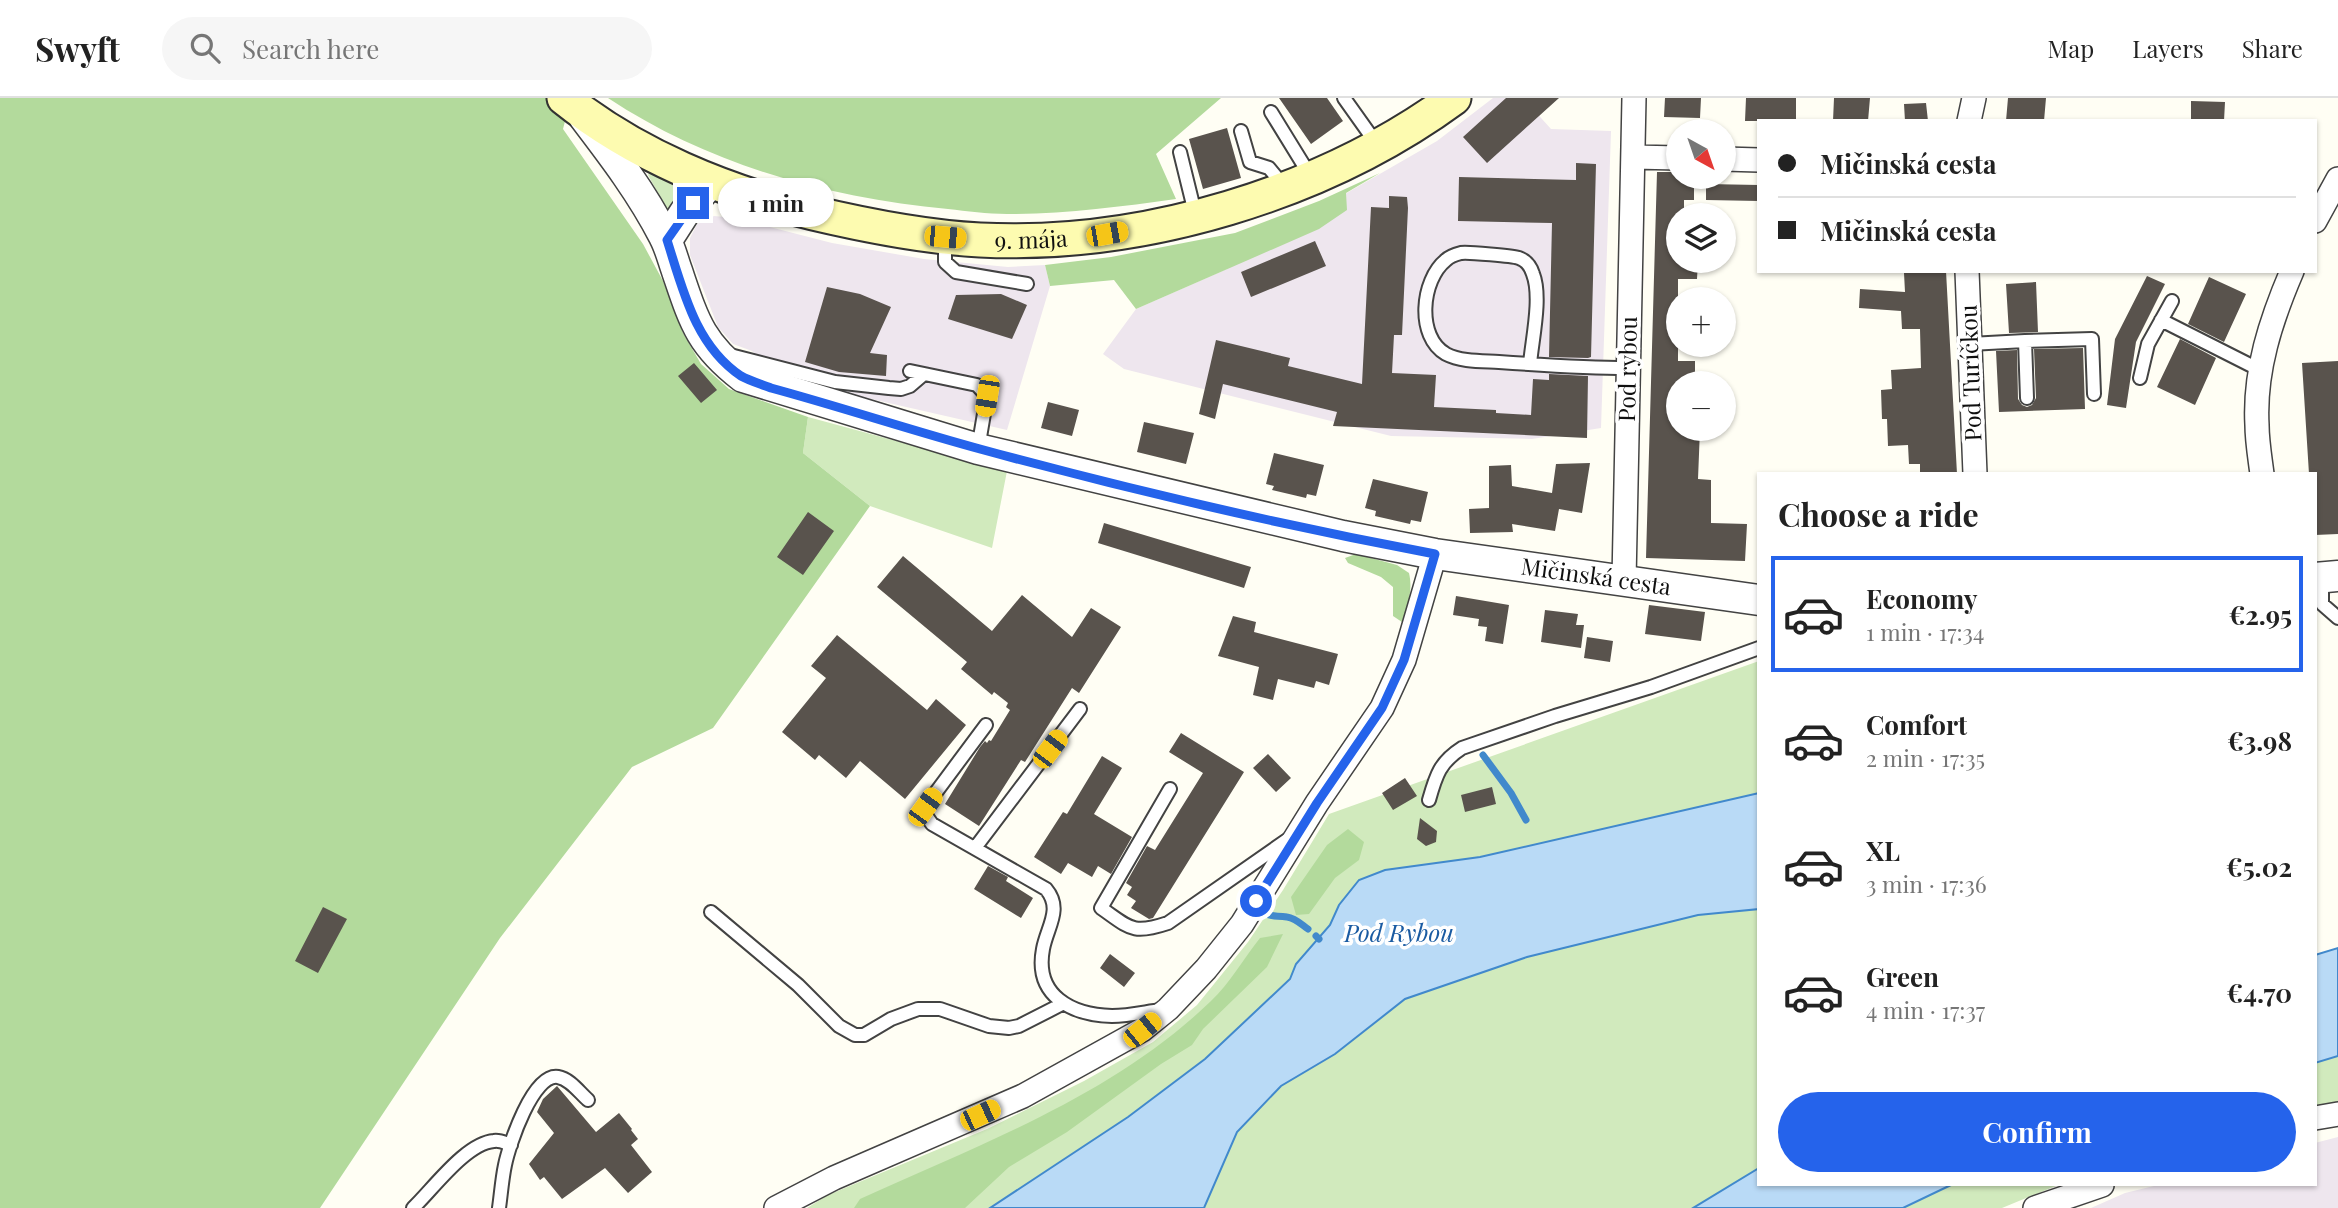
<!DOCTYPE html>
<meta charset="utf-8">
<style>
:root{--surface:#fff;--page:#f6f6f6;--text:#222;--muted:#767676;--line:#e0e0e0;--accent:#2563eb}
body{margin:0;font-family:"Playfair Display",serif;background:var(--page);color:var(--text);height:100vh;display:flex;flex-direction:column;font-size:26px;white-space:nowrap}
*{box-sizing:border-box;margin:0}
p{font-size:23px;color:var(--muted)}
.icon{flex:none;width:38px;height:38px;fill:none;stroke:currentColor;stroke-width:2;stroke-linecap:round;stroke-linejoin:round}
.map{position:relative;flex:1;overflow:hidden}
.drawer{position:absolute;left:1757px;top:374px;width:560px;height:714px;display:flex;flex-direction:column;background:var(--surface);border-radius:0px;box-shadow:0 2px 5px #0004}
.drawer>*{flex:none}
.guide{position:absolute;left:1757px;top:21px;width:560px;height:154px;border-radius:0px;box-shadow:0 2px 5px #0004;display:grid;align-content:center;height:154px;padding:0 21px;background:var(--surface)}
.needle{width:46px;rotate:140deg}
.buttons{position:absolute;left:1666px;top:21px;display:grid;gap:14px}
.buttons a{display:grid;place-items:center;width:70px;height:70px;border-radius:50%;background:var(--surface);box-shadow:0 2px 5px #0004;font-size:35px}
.end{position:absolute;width:32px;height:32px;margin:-16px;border:9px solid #2563eb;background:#fff;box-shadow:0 0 0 4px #fff}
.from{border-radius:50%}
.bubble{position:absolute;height:49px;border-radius:24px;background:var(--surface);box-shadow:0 2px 5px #0004;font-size:23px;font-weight:700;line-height:49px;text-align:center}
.car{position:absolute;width:21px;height:42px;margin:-21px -10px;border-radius:9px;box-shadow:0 0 5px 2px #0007;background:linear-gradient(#f5c518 24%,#345 0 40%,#f5c518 0 76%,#345 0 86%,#f5c518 0)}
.guide b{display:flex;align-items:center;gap:24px;height:66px;font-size:26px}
.guide b+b{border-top:2px solid var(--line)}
.guide i{width:18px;height:18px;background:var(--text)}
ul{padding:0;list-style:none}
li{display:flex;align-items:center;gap:21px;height:116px;margin:0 14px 10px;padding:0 7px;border:4px solid transparent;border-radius:0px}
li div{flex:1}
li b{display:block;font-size:26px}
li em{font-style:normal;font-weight:700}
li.selected{border-color:var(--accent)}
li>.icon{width:63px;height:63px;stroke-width:1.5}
h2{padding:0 21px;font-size:32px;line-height:84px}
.cta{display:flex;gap:14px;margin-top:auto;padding:14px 21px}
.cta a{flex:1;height:80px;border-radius:42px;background:var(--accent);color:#fff;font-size:28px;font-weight:700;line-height:80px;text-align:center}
header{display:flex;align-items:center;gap:42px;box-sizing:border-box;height:98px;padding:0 35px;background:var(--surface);border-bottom:2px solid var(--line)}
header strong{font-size:33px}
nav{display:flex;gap:38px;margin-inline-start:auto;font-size:24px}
.search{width:490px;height:63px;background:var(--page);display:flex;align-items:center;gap:18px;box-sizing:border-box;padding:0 24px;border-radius:38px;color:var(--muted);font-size:26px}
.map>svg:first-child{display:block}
.industrial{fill:#eee6ee}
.green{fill:#d1eabd}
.forest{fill:#b3da9c}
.water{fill:#b9daf6;stroke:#4189cc;stroke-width:2}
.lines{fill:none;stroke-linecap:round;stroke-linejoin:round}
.stream{stroke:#4189cc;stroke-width:7}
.building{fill:#59534d}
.service-casing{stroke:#434343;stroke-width:16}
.minor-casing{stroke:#434343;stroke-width:26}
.tertiary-casing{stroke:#434343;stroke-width:33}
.secondary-casing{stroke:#323232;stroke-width:37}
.service{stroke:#fff;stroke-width:12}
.minor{stroke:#fff;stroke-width:23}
.tertiary{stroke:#fff;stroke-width:30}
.secondary{stroke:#fdfbb0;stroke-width:33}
.route{stroke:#2563eb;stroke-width:9}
.labels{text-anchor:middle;stroke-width:7;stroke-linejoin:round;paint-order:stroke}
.street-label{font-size:23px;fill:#101010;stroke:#fff}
.water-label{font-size:24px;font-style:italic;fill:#1a5ba2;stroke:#fff}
</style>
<header>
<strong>Swyft</strong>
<div class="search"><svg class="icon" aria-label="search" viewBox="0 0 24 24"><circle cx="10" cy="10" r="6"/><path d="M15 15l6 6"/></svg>Search here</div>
<nav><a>Map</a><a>Layers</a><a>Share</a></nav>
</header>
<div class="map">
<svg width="2338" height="1110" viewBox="0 0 2338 1110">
<rect width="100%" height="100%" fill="#fffef4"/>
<!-- industrial -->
<path class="industrial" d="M1493,0H1523L1551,31L1611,33L1601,330L1532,341L1391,338L1124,271L1103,256L1136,211L1227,171L1345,96L1437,43Z
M714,118L735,120L832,145L924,161L1008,169L1045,167L1050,188L1007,332L788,282L752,253L733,246L718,229L690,157V140L697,126Z
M2338,1039V1110H2091L2125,1095L2158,1087H2315V1045Z"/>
<!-- green -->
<path class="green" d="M650,74L684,93L668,113L648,77Z
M808,319L1007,373L992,450L870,408L803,355Z
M1759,563V695L1480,759L1385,772L1359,782L1339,807L1330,827L1296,866L1290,881L1205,961L1128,1019L990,1110H807L828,1097L987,1031L1084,983L1153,944L1197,907L1248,844L1283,792L1329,716Z
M1759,811V1070L1693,1110H1204L1237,1034L1281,988L1335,956L1404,901L1527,859L1698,817Z
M2338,958V1004L2315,1010V965Z
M1951,1087H2058L2002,1110H1903Z"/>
<!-- forest -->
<path class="forest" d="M0,0H571L563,31L643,146L663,183L683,235L701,266L729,291L808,319L803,355L870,408L713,630L632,669L500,840L320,1110H0Z
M608,0H1221L1156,56L1176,101C1120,109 1063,116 1007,116C987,116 967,113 948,111C829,100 709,67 608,0Z
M1380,75L1346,95L1347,112L1319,131L1136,211L1114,182L1050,188L1045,167L1111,159L1235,135L1319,103Z
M1356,456L1397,467L1409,475C1413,493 1408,507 1402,524L1393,518V489L1381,479L1348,465L1345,460Z
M1348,731L1364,744L1359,762L1335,780L1309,816L1296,817L1291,799L1327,747Z
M1283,836L1267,869L1203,931L1192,947L1161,966L1067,1034L1009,1069L965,1110H854L860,1101C981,1046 1114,997 1211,903C1230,885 1244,860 1260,840Z"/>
<!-- water -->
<path class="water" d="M1759,695V811L1698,817L1527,859L1405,901L1335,956L1281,988L1237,1034L1204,1110H990L1128,1019L1205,961L1290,881L1296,866L1330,827L1339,807L1359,782L1385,772L1480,759Z
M2338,850V958L2315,965V857Z
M1759,1070V1087H1951L1903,1110H1693Z"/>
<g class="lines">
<!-- stream -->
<path class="stream" d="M1483,657L1511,695L1526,722
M1263,815C1276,820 1276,817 1287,819C1295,820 1301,826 1308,831
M1316,838L1319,841"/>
</g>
<!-- building -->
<path class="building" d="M1279,0H1327L1343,23L1311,46Z
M1506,0H1559L1487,65L1463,39Z
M1665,0H1701L1700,20L1664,19Z
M1746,0H1796V23H1745Z
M1834,0H1870L1868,23H1833Z
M2008,0H2046L2044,23H2006Z
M2191,3L2225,4L2224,23H2191Z
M1926,5L1928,23H1905L1904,6Z
M1227,30L1241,80L1203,91L1189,41Z
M1576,65L1596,66L1591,259L1588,260L1549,259L1552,125L1458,123L1459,79L1576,82Z
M1657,74H1678V79H1694V102H1684V117H1678V163H1698L1697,181H1678V263H1695V285H1678V331H1700L1698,381L1711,382V425L1747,426L1745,463L1646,460Z
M1706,86L1759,87V103L1706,102Z
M1389,98L1407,99L1408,110L1402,237H1394L1392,275L1436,277L1434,309L1496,312V315L1531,317L1533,281L1549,282V276L1588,278L1587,340L1333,328L1337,314L1223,286L1215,321L1199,316L1216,242L1290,260L1288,268L1362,286L1371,109L1389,110Z
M1315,143L1326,168L1251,199L1241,174Z
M1916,173H1946L1957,376H1920V366H1909L1908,347L1888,348L1887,321H1882L1881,292L1892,291L1891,272L1921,270L1920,231H1902L1901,213L1859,210L1860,191L1905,194L1904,175H1916Z
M2147,178L2165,186L2136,244L2126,310L2107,307L2115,241Z
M2209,179L2246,196L2224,244L2188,226Z
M2036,184L2038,234L2009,235L2006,186Z
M827,189L860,196L891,209L870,255L887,257L886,278L839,274L805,264Z
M1001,196L1027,207L1012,241L948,221L956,197Z
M2180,241L2216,260L2195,307L2157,289Z
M2083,250L2085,311L1999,314L1996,253L2017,252L2018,301L2022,307L2027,309L2032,307L2036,300L2034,251Z
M2338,263V436L2315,437V376H2309L2302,265Z
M694,265L717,292L701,305L678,278Z
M1048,304L1079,312L1072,338L1041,330Z
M1144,324L1194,335L1186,366L1137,354Z
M1274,355L1324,367L1316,398L1307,396L1306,400L1272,392L1274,388L1266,386Z
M1590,365L1582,415L1559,411L1555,433L1512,426L1513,434L1470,435L1469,411L1489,410V368L1511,367L1512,388L1552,395L1556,366Z
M1373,381L1428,394L1421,424L1411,422L1410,426L1375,418L1376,413L1365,410Z
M808,414L834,433L803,477L777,459Z
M1104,425L1251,469L1244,490L1098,445Z
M903,458L992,533L1022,497L1072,539L1091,510L1121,529L1079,595L1072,590L1025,664L1021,662L979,728L945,706L980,649L985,643L987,645L989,642L991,643L1010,612L1006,609L1008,605L994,594L992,597L961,571L967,564L877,489Z
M1456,498L1509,507L1503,546L1485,543L1487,529L1478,528L1479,521L1453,517Z
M1649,507L1705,514L1701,543L1645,536Z
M1545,512L1578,516L1576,527H1584L1581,550L1541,544Z
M1233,518L1256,524L1254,534L1338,556L1329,587L1316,583L1314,590L1278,581L1273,602L1253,597L1259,569L1218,558Z
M837,537L927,612L936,601L966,627L905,701L860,663L846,680L819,657L815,662L782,634L826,580L811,568Z
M1587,539L1613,543L1610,564L1584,560Z
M1181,635L1244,674L1153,820L1149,821L1131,810L1136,803L1127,797L1132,789L1126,785L1147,748L1155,752L1203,675L1169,654Z
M1268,656L1291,680L1276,694L1253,670Z
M1102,658L1122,670L1094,716L1132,739L1111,776L1098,768L1092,779L1068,765L1061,776L1034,759L1063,714L1067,716Z
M1405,680L1417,698L1393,712L1382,695Z
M1492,689L1496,706L1465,714L1461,697Z
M1420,720L1437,733L1436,744L1426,748L1417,741Z
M988,768L1008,779L1006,783L1033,800L1021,820L974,791Z
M323,809L347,821L318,875L295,863Z
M1110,856L1135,875L1124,889L1100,870Z
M557,988L596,1034L619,1015L632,1031L631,1032L638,1041L631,1047L652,1074L628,1095L605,1070L562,1101L544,1079L540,1082L529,1066L554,1035L537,1014L543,1001Z"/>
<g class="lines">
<defs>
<path id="service" d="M1344,0L1376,45
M1271,14L1311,79
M1241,33L1250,64L1269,70L1283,87
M1180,54L1196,119
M945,139V164L956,174L1027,186
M2161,222L2260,272
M2025,243L2092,241L2094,296
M1970,246L2025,243L2027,300
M730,257L835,284L889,290L901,291L910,288L924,276
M1530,266C1532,242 1542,199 1533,176C1531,169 1527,163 1519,160C1513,158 1468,154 1461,155C1457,156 1449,159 1446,162C1421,182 1416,239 1446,256C1461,264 1483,263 1499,264C1542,267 1585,270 1627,270
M910,273L977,287L987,298L978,351
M2140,280L2148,246L2172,203
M2322,479V506L2338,520
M986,627L925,709V716L932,726L1046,791C1063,811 1047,829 1043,851C1034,898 1072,917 1112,918C1129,918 1145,914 1161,912
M1170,691L1101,810C1130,830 1132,837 1168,825L1287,742
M1429,702C1436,677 1440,664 1462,650L1555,618L1651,589L1759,550
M975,750L1080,611
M711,814L798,887L839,928L855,937H864L891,921L918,911H940L989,928L1009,930L1019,928L1062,906
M413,1110C433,1091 466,1045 494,1043C500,1042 505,1045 511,1047
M499,1110C501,1096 502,1081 505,1067C509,1047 533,975 558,979C570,981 579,994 588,1002"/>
<path id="minor" d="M1969,23L1974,0
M1634,59L1678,60
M1724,61L1759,62
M2315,123L2338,81
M1967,173L1975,376
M2262,376C2260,360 2257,343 2257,327C2254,273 2271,222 2292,173
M1624,482L1634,0
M2315,1020L2338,1016
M776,1110L834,1080L1023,998L1142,932L1168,911L1206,871L1242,826L1317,705L1382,610L1404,562L1435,456
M2035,1110L2102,1087"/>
<g id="tertiary">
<path id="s1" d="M584,19C613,57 642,95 664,138C670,149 673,162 677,173C694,223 700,246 743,279L978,351L1343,438L1435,456L1759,502"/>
<path d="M667,142L685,114L712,83"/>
<path d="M2315,480L2338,478"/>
</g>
<g id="secondary">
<path id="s2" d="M564,0C635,57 725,94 813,115C868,128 923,139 980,142C1142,150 1323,96 1454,0"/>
</g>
</defs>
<!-- service casing -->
<use href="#service" class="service-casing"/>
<!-- minor casing -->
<use href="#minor" class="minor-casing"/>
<!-- tertiary casing -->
<use href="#tertiary" class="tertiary-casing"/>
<!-- secondary casing -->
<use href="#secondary" class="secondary-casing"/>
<!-- service -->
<use href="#service" class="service"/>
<!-- minor -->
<use href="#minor" class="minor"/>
<!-- tertiary -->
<use href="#tertiary" class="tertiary"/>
<!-- secondary -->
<use href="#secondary" class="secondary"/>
</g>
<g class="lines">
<!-- route -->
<path class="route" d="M693,105L667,142C683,192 695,247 741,278C750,283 761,286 771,290C841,309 910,332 980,351C1130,392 1282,427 1435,456L1404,562L1382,610L1317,705L1256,803"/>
</g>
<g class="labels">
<!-- street labels -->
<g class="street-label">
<text dy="8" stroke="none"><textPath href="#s2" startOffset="497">9. mája</textPath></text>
<text transform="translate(1628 271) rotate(-89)" y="8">Pod rybou</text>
<text transform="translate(1971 275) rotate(-92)" y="8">Pod Turíčkou</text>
<text dy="8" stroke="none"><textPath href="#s1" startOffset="1186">Mičinská cesta</textPath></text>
</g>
<!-- water labels -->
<g class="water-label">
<text x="1399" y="844">Pod Rybou</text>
</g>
</g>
</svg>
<div class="buttons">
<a><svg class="needle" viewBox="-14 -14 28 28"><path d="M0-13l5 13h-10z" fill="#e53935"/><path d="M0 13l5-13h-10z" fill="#767676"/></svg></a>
<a><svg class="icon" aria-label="layers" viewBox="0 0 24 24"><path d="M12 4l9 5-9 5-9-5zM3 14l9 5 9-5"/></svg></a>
<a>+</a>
<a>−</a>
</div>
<i class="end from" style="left:1256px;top:803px"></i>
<i class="end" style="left:693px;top:105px"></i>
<div class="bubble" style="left:718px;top:80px;width:116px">1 min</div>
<i class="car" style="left:1107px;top:136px;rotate:80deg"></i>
<i class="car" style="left:945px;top:139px;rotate:95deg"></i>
<i class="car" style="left:987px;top:298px;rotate:189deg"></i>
<i class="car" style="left:1050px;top:651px;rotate:37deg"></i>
<i class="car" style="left:925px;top:709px;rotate:36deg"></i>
<i class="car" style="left:1142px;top:932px;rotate:51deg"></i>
<i class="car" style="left:980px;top:1017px;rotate:65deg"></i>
<div class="guide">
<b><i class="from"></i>Mičinská cesta</b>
<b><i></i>Mičinská cesta</b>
</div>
<section class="drawer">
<h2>Choose a ride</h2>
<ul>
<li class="selected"><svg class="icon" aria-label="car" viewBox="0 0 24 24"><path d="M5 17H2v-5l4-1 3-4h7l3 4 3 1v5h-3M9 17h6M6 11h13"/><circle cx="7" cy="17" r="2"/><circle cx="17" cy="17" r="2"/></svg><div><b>Economy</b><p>1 min · 17:34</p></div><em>€2.95</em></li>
<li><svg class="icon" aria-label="car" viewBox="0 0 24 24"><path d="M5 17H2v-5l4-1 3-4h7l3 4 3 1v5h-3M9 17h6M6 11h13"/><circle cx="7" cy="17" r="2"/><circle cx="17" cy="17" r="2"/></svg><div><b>Comfort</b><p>2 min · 17:35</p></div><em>€3.98</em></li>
<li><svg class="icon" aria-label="car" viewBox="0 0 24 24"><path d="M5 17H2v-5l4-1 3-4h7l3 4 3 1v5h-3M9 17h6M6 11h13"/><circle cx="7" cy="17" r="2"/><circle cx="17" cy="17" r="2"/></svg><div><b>XL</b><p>3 min · 17:36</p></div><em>€5.02</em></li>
<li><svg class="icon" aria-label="car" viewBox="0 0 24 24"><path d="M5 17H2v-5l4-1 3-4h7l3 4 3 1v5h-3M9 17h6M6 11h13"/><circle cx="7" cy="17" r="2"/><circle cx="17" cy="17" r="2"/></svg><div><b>Green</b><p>4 min · 17:37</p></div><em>€4.70</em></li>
</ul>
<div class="cta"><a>Confirm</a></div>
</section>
</div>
